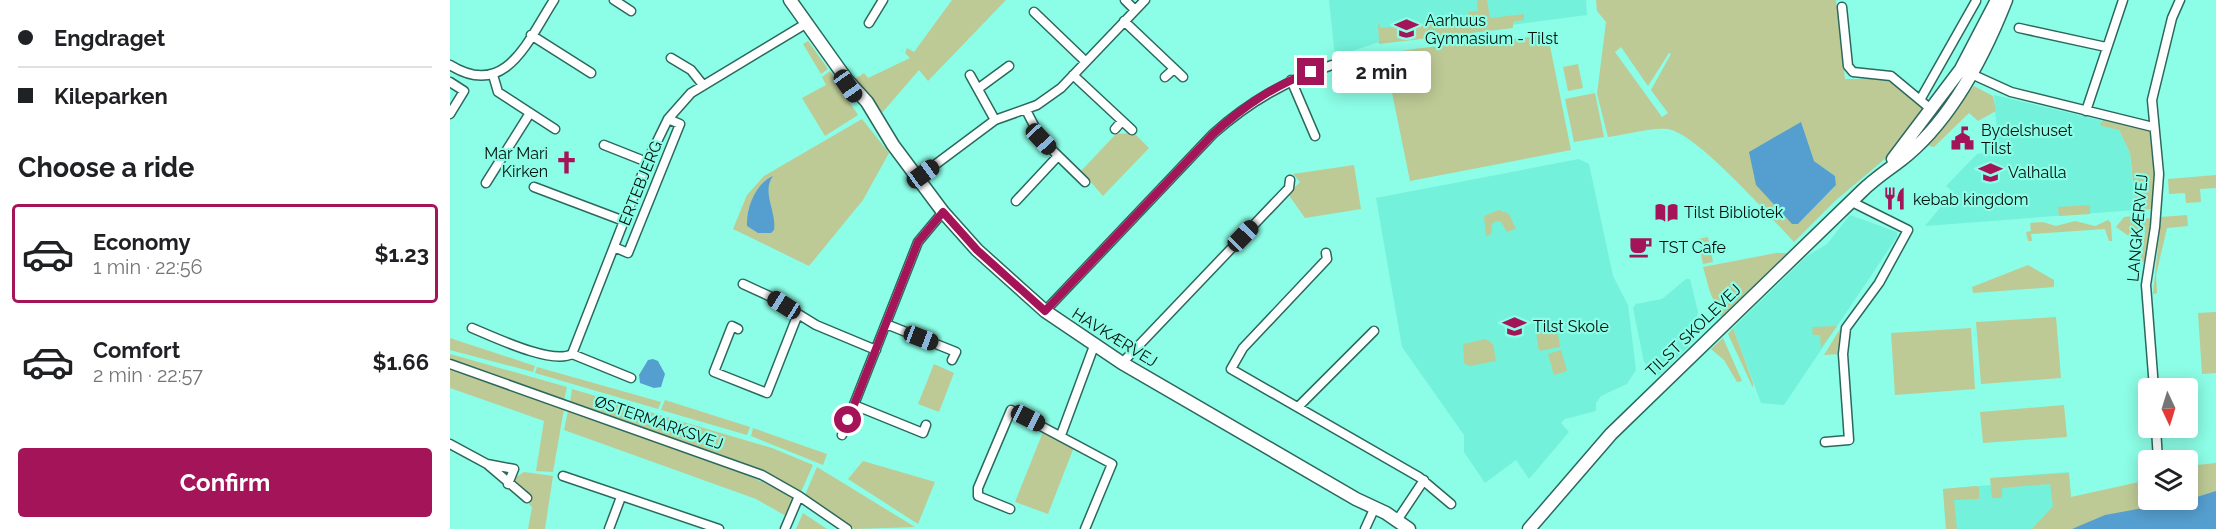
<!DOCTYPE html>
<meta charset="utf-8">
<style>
:root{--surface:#fff;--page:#f6f6f6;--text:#202124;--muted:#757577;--line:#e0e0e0;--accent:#a31458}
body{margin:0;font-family:Raleway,sans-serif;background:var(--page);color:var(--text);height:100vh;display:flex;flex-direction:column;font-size:22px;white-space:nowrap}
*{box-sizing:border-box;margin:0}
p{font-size:20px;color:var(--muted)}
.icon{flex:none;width:33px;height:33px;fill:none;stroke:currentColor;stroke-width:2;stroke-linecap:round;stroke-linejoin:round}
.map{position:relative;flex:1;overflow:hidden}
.details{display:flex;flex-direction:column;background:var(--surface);width:450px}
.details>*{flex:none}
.top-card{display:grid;align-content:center;height:132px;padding:0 18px;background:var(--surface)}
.needle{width:39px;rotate:176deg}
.tools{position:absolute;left:1688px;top:378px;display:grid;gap:12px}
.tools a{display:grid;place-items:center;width:60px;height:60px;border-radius:6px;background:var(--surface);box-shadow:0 3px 15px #0003;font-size:30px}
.end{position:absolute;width:27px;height:27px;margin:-14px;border:8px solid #a31458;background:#fff;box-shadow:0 0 0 3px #fff}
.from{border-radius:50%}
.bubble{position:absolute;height:42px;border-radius:6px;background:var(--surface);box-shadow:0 3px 15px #0003;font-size:20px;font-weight:700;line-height:42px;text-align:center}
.car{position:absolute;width:18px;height:36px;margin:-18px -9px;border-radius:8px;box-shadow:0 0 4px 2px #0007;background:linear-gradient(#222 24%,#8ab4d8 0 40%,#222 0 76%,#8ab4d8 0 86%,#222 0)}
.top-card b{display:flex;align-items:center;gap:21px;height:57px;font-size:22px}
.top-card b+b{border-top:2px solid var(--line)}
.top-card i{width:15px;height:15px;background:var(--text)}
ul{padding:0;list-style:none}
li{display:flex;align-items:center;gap:18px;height:99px;margin:0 12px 9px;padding:0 6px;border:3px solid transparent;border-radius:6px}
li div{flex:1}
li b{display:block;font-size:22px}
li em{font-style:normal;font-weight:700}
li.selected{border-color:var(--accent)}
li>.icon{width:54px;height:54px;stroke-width:1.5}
h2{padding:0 18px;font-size:27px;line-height:72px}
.primary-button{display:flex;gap:12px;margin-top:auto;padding:12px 18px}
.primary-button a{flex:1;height:69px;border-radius:6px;background:var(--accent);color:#fff;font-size:24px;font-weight:700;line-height:69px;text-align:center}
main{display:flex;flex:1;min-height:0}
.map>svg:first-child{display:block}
.built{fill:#74f1da}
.green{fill:#bdca95;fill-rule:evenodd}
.water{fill:#559fd0}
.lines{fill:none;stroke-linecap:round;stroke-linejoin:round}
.street-casing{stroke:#2c685d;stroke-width:11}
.secondary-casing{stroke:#2c685d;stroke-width:15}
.street{stroke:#fff;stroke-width:8}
.secondary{stroke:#fff;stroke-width:12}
.route{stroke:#a31458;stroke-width:8}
.labels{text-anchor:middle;stroke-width:4.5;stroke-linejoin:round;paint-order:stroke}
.poi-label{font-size:16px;fill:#00100c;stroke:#8cfde6;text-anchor:start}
.street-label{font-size:16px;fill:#00100c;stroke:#8cfde6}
</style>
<main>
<section class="details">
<div class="top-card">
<b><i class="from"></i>Engdraget</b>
<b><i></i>Kileparken</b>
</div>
<h2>Choose a ride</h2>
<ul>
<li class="selected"><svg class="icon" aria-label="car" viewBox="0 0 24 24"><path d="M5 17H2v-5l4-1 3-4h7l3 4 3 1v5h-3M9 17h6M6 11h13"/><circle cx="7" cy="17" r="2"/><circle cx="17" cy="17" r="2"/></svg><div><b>Economy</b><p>1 min · 22:56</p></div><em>$1.23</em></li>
<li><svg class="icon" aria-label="car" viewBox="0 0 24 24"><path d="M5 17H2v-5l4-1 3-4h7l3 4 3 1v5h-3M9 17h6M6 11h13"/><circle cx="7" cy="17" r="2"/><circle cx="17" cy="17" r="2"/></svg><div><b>Comfort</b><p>2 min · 22:57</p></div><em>$1.66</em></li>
</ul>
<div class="primary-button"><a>Confirm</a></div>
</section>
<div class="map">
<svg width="1766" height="529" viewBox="0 0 1766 529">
<rect width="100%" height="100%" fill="#8cfde6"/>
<!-- built -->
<path class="built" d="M879,0H1136L1137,15L926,43L885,57Z
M1544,95L1666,124L1680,153L1685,210L1475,226L1503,192L1496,186L1527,154L1533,153L1540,145H1548Z
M1129,159L1139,164L1163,276L1178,305L1186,370L1177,384L1151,396L1146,403V411L1115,419L1111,423L1119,432L1079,479L1066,460L1035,483L1014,452V435L952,347L926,198Z
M1400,215L1447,232V237L1334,405L1311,403L1283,328L1357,256L1377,244Z
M1236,279H1240L1248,312L1242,336L1236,343L1239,346L1208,376L1194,362L1183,308L1186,304L1212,299Z
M1619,472L1621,503L1592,529H1496L1493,489L1541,485V478Z"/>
<!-- green -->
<path class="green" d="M502,0H556L478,81L469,70L431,114L405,79L414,73L418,78L460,58L455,53L457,48L464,52Z
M1027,0H1037L1040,18L1074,14V20L1063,22V28L929,44L928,23L931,28L1019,19L1018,12L1028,11Z
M1146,0H1386L1395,79H1439L1476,111L1443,152L1385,201L1344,242C1320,217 1249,135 1218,129C1204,127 1173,135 1158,137L1147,94L1156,22L1147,11ZM1171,47L1198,86L1219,53L1221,54L1201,90L1218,113L1212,117L1165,52ZM1364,161L1385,176L1386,185L1348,224Z
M1087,31L1088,43L1099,41L1121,150L960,181L938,73L924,65L912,67L907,76L909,87L897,89L894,68C931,46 1033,43 1079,37Z
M358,41L378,69L371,74L353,44Z
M1128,64L1133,88L1118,91L1113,67Z
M380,71L408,115L375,136L352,98L376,85L372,77Z
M1524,86L1543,96L1546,111L1528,121L1519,113L1484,147L1472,144L1494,124Z
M1145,93L1154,137L1124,142L1115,99Z
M1655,118L1699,130L1705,178L1703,209L1686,210L1680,153L1669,130L1652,126L1650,124Z
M412,119L439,153L413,200L359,266L283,229L297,195L314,176Z
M684,133L699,148L653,196L631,171L666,134Z
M904,165L911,209L855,218L838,194L850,182L843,174Z
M1766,175V188L1750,189L1751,202L1736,203L1735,193L1719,194L1718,179Z
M1640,205V214L1609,216L1608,207Z
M1049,210L1059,214L1066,229L1057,232L1051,222L1046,221L1042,224L1041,234L1036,236L1034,216Z
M1737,215L1738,226L1717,228L1706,275L1707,293L1703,294L1711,217Z
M1683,216L1689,219L1703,218L1697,263L1690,262L1695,232L1682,230L1680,237L1666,227L1674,217Z
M1658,220L1661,223L1662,241H1659L1655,229L1581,234L1582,241H1578L1576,232L1581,231L1580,223L1593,222L1606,226L1625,221L1645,226Z
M1258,237L1263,262L1253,264L1248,239Z
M1326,253H1338L1271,317L1260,292L1253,267Z
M1578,265L1604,280V287L1523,293L1522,287Z
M1766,312V373L1752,374L1748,313Z
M1606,317L1611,378L1531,384L1526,322Z
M1387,326L1371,348L1370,335H1363L1362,327Z
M1107,328L1110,347L1089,351L1086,332Z
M1283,328L1303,383V388L1278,334Z
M1521,328L1525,389L1445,395L1441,333Z
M1390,329L1392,331L1390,354L1374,355Z
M0,338L12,342L85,366L83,372L0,350Z
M1273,338L1292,381L1287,382L1274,360L1261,349Z
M1036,339L1043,344L1046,361L1019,366L1014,363L1013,344Z
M1111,350L1117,371L1104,375L1098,354Z
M0,354L117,387L114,400L0,360Z
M484,364L504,373L489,412L468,404Z
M87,367L211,402L208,409L85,373Z
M0,369L114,409L103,472L86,471L94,421L0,388Z
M122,389L322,448L363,465L351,492L303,467L120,402Z
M215,400L300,427L297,435L211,410Z
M1614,405L1617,437L1533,443L1530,412Z
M118,411L279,467L341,495L343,502L336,516L306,499L114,430Z
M303,428L377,454L373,465L301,436Z
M593,432L624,447L598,514L565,502Z
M413,461L485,482L468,524L398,479Z
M1766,463V529H1582L1603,506L1600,484L1552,488V498H1542L1540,478L1619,473L1621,497L1698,480V500H1737V466Z
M367,467L465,527L405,529L355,495Z
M74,472L103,476L95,529H78L82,507L78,503L81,496L63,482V479Z
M1526,486L1529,487V499L1504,500L1507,529H1496L1493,489Z
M353,513L377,529H346Z"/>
<!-- water -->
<path class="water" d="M1351,122L1364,161L1385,176L1386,185L1348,224H1342L1306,185L1299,152Z
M323,176C311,192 327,212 324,230L321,233H308L297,226C296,208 306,183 323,176Z
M203,359L208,361L215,374L211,387L204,388L190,383L189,375L198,360Z
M1766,491V529H1622L1655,515L1737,500Z"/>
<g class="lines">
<defs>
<path id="street" d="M164,0L181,11
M675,0L685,10
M1392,7L1398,66L1403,72L1441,76L1482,110
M584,12L635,61
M674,21L733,77
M419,23L433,0
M1569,28L1656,47
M81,35L141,73
M221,58L241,70L253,85
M0,65C56,100 78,40 104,0
M1517,72L1561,92L1703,127
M43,75L48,92L105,129
M520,75L545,120
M623,75L682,130
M715,77L724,69
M841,80L865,136
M0,82L14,91L0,114
M529,88L559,66
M1470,100L1526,1
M576,110L591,139L635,182
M1636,111L1673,0
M665,129L672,121
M154,145L197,162
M466,179L545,120L587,105L611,88L695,0
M36,183L80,113
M84,187L174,221
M566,201L608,156
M164,247L178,253L230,124L218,119
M876,253L877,259L793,348L781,369L969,477L1001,504
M293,284L319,296L366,325L426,350
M595,311L763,134C800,101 836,81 882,65
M436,324L506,352L502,360
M22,328C44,337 102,365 122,354L181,378
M288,329L282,326L264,372L317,393L348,314
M122,354L197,162L218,119L241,93L357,23
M672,363L839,188L840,180
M0,364L312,475L349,496L397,529
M1704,388L1696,285L1705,227L1709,174L1702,100L1722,18L1730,0
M404,405L473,433L476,425
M848,407L924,331
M1706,428L1708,460
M392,435L468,242L493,212
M611,435L644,346
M1375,442L1399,440L1393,354L1396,328L1429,283L1458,230L1400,201
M0,444L37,464L77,498
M37,464L64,469L58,484
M113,476L269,529
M560,509L528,496V488L561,410L662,464L635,529
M946,522L974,480
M159,529L171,497
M335,529L349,496
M915,529L925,507"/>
<path id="secondary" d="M340,0L397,80L399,87
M397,80L417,102L443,145L493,212L527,250L595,311L672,363L906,499L936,513L959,529
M1443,159L1511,69L1547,0
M1079,529L1161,434L1412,191C1424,179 1438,170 1451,160C1500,122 1534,56 1556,0"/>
</defs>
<!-- street casing -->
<use href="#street" class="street-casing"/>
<!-- secondary casing -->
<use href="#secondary" class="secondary-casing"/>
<!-- street -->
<use href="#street" class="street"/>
<!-- secondary -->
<use href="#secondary" class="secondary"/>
</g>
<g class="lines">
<!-- route -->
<path class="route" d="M398,420L468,242L493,212L527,250L595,311L763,134C793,107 823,86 861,72"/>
</g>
<!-- icons -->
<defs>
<symbol id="school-bare" viewBox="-9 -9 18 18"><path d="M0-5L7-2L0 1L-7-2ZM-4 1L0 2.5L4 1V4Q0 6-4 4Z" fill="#a31458" stroke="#8cfde6" stroke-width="2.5" paint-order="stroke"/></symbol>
<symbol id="civic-bare" viewBox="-9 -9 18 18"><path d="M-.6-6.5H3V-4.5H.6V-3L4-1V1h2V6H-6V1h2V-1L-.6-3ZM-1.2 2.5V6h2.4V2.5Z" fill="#a31458" stroke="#8cfde6" stroke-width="2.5" paint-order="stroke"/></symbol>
<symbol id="church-bare" viewBox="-9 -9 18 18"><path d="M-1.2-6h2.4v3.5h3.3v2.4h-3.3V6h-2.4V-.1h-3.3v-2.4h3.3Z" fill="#a31458" stroke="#8cfde6" stroke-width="2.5" paint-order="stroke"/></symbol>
<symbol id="restaurant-bare" viewBox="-9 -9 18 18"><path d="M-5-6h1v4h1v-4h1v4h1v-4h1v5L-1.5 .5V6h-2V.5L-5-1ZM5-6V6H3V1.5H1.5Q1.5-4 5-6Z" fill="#a31458" stroke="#8cfde6" stroke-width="2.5" paint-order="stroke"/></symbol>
<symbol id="library-bare" viewBox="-9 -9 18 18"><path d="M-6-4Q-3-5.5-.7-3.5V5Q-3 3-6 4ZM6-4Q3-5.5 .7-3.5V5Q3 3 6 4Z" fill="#a31458" stroke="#8cfde6" stroke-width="2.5" paint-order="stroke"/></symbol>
<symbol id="cafe-bare" viewBox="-9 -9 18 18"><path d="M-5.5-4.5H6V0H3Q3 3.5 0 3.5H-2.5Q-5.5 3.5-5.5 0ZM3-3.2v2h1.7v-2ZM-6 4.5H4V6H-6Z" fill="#a31458" stroke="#8cfde6" stroke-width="2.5" paint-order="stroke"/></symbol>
</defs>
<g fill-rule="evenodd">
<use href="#school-bare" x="940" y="12" width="33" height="33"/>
<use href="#civic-bare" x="1496" y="122" width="33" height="33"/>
<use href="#church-bare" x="100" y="146" width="33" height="33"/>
<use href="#school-bare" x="1524" y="156" width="33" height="33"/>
<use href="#restaurant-bare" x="1428" y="182" width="33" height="33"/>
<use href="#library-bare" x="1200" y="196" width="33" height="33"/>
<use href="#cafe-bare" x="1174" y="230" width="33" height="33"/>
<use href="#school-bare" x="1048" y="310" width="33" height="33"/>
</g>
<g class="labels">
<!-- poi labels -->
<g class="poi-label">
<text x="975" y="26">Aarhuus<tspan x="975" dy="18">Gymnasium - Tilst</tspan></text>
<text x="1531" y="136">Bydelshuset<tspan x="1531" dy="18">Tilst</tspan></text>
<text x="98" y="159" text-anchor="end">Mar Mari<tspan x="98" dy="18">Kirken</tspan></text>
<text x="1558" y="178">Valhalla</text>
<text x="1463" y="205">kebab kingdom</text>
<text x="1234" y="218">Tilst Bibliotek</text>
<text x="1209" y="253">TST Cafe</text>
<text x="1083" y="332">Tilst Skole</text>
</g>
<!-- street labels -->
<g class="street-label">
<text transform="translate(190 183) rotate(-68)" y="6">ERTEBJERG</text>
<text transform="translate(1687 228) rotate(-85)" y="6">LANGKÆRVEJ</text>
<text transform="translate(1243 330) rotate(-44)" y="6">TILST SKOLEVEJ</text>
<text transform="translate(665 337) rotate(32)" y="6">HAVKÆRVEJ</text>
<text transform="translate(209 422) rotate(19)" y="6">ØSTERMARKSVEJ</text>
</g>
</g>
</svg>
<div class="tools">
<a><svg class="needle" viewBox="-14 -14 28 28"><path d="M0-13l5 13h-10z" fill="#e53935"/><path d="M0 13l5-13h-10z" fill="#757577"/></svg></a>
<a><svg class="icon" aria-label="layers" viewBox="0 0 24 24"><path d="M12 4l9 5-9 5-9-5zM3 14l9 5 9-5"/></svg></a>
</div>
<i class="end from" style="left:398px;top:420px"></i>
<i class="end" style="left:861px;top:72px"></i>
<div class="bubble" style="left:882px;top:51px;width:99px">2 min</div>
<i class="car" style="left:398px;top:86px;rotate:145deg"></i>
<i class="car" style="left:591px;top:139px;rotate:137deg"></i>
<i class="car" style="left:473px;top:174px;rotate:54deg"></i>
<i class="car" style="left:793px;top:236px;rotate:44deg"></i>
<i class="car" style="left:334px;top:305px;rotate:302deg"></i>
<i class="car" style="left:471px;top:338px;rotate:111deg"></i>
<i class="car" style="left:578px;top:418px;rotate:117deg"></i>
</div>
</main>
